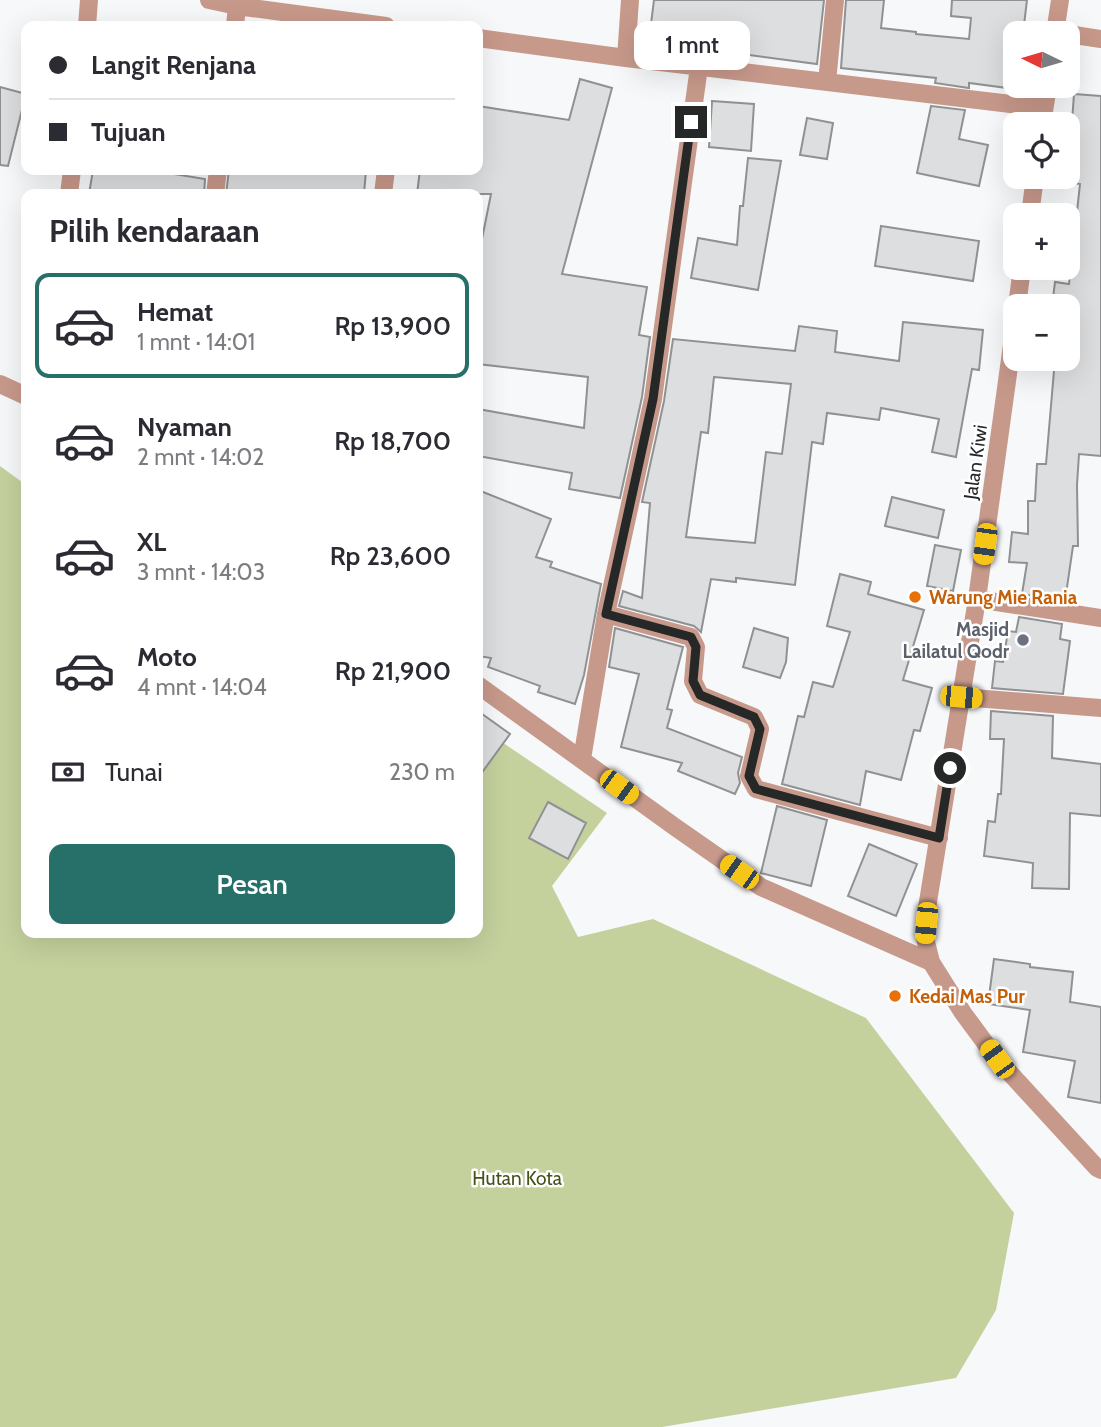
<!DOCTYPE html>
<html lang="id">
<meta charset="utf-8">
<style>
:root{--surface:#fff;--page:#f7f7f7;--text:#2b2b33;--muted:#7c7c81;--line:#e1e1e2;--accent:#277069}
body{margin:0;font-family:Cabin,sans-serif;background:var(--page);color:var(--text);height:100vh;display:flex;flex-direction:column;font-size:26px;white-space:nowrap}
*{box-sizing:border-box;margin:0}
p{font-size:23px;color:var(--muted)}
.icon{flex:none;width:38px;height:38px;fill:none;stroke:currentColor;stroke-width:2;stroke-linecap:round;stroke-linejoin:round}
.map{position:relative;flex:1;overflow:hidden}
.drawer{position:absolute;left:21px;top:189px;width:462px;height:749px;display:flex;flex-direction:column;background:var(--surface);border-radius:14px;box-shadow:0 7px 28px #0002}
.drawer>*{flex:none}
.top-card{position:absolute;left:21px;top:21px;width:462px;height:154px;border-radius:14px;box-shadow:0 7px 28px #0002;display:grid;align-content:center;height:154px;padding:0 28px;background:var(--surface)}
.needle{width:46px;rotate:275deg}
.fabs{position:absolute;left:1003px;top:21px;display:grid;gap:14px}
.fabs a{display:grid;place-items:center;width:77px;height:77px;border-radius:14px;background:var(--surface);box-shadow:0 7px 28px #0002;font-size:35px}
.end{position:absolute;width:32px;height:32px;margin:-16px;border:9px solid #262727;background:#fff;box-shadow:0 0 0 4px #fff}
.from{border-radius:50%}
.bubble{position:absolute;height:49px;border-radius:14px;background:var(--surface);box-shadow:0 7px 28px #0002;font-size:23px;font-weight:600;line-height:49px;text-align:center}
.car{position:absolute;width:21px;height:42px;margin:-21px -10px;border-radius:9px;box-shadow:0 0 5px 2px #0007;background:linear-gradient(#f5c518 24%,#345 0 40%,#f5c518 0 76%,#345 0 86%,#f5c518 0)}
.top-card b{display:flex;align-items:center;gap:24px;height:66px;font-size:26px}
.top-card b+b{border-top:2px solid var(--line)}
.top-card i{width:18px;height:18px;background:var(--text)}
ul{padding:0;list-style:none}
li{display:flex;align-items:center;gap:21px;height:105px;margin:0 14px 10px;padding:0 14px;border:4px solid transparent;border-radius:14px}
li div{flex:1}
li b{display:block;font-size:26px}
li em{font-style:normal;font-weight:600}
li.active{border-color:var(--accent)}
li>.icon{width:63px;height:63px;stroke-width:1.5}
h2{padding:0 28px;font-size:32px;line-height:84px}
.pay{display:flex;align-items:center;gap:18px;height:77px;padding:0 28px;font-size:26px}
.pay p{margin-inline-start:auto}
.action{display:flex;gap:14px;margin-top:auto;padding:14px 28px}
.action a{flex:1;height:80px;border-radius:14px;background:var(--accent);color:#fff;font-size:28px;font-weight:600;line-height:80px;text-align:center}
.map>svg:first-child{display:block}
.forest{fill:#c4d19d}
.building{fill:#dddedf;stroke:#909192;stroke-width:2;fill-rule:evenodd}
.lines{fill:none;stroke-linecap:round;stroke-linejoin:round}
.street{stroke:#c7998b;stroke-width:18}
.route{stroke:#262727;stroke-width:9}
.food-dot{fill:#e8710a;stroke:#fff;stroke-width:2.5}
.worship-dot{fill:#6b7280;stroke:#fff;stroke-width:2.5}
.labels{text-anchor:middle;stroke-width:5;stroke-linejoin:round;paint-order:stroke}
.street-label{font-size:19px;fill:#262727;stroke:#fff}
.food-label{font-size:19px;font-weight:bold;fill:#c56008;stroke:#fff;text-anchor:start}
.worship-label{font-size:19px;font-weight:bold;fill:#5b616d;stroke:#fff;text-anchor:end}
.park-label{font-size:19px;fill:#475219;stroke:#fff}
</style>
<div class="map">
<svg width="1101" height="1427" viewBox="0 0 1101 1427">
<rect width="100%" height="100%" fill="#f7f8fa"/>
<!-- forest -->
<path class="forest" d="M0,466L26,485V933H478V726L607,813L552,886L578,937L653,919L866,1018L1014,1213L996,1310L956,1378L662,1427H0Z"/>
<!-- building -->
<path class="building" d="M654,0H824L817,64L705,49V54L648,48Z
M846,0H884L881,28L916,32V34L969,39L971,18L951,16L952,0H1027L1024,25L1015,24V89L969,83V88L935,83L936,78L841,68Z
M580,79L612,88L562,274L647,287L639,335L650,337L642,397L620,498L569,489L572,473L478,456V409L584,428L588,377L478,364V259L491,194H417L420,170H478V106L569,120Z
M0,87L26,94L8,166L0,165Z
M1074,94L1101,96V456L1079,454L1077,485L1078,546H1073L1065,601L1022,594L1027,563L1009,562L1012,532L1028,534V501H1035L1037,464H1046L1055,359H1068V306H1052L1055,282L1069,284L1080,184L1066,182L1068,177Z
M712,101L754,104L751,151L709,147Z
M931,106L965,110L959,139L988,145L979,186L917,173Z
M807,118L833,123L827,159L800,155Z
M748,158L781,161L758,290L691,278L698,238L737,245L740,206H743Z
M93,170H150L205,179L204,194H89Z
M229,170H366L364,194H226Z
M881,226L979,241L973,281L875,266Z
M903,322L983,330L979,370L972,369L956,457L932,452L939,419L881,408L879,420L827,413L823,444L812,442L795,585L736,578V582L711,579L701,632L694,626L619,606L623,591L642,598L650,503L642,502L664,401L673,339L795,351L799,326L837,331L835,352L899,361ZM714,377L791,384L782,454L766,452L755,543L686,537L701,432L708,433Z
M478,490L551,519L536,557L552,562L550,567L601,584L584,675L575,704L538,692L540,686L488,667L491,658L478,656Z
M892,497L944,510L938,538L885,526Z
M935,545L961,550L953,591L927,586Z
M840,574L871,582L868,594L924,610L903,680L932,688L920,731L914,730L901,780L866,771L860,805L782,784L798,716L804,717L813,682L833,687L850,632L827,626Z
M1019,617L1062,624L1060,639L1070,641L1063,694L992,688L995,661L1003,662L1008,631L1016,632Z
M615,628L683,647L667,709L672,710L667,728L742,757L738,773L740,783L735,794L678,771L682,763L621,747L639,674L609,667Z
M754,628L788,638L786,662L780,678L743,667Z
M478,711L510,734L478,778Z
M991,711L1053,716L1052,758L1101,764V816L1070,813L1069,889L1032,888L1033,863L984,856L988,821L995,822L998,794H1001L1004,739H990Z
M548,802L586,823L568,859L529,838Z
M777,806L827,820L811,886L761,873Z
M869,844L917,864L896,916L848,896Z
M994,959L1030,964V967L1073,972L1070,1002L1101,1007V1103L1068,1097L1075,1061L1023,1052L1030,1010L988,1004Z"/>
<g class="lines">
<!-- street -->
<path class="street" d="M209,0L237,6L386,26
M87,26L89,0
M235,26L237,6
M1055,33L1060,0
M1068,34L1101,39
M478,38L626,58L1044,108
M626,58L630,0
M827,82L835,0
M1042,124L1048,86
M69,194L72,170
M215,194L218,170
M383,194L386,170
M1030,215L1035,177
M1017,306L1022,268
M1015,323L977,599L927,908L925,938L931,962L963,1013L997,1059L1097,1168L1101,1170
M0,384L26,396
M977,599L1101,618
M606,614L691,637L696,647L693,681L700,695L754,717L760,729L749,776L756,789L939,838
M478,685L675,827L761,887L931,962
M961,697L1101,708
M582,759L606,614L653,399L699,67"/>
</g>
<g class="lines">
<!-- route -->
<path class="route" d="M691,122L653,399L606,614L691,637L696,647L693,681L700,695L754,717L760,729L749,776L756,789L939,838L950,768"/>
</g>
<!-- markers -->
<g class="food-dot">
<circle cx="915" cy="597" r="7"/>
<circle cx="895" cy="996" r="7"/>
</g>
<circle class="worship-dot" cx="1023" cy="640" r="7"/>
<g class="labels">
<!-- street labels -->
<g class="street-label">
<text transform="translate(975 462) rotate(-82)" y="7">Jalan Kiwi</text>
</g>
<!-- food labels -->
<g class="food-label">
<text x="929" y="604">Warung Mie Rania</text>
<text x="909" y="1003">Kedai Mas Pur</text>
</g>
<!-- worship labels -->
<g class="worship-label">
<text x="1009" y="636">Masjid<tspan x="1009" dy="22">Lailatul Qodr</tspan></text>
</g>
<!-- park labels -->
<g class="park-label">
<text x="517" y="1185">Hutan Kota</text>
</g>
</g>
</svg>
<div class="fabs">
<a><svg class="needle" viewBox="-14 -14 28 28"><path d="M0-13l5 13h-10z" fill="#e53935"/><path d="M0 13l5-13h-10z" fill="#7c7c81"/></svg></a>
<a><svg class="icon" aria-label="locate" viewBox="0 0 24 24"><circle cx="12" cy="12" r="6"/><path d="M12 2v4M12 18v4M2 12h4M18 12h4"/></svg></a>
<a>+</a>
<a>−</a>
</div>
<i class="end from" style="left:950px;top:768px"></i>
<i class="end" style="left:691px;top:122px"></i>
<div class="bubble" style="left:634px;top:21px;width:116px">1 mnt</div>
<i class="car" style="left:985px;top:544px;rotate:188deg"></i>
<i class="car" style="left:961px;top:697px;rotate:95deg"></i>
<i class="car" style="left:619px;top:787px;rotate:126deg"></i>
<i class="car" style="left:739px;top:872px;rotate:305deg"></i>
<i class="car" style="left:926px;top:923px;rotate:185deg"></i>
<i class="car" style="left:997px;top:1059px;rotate:324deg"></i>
<div class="top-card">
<b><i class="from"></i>Langit Renjana</b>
<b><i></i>Tujuan</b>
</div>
<section class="drawer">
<h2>Pilih kendaraan</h2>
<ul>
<li class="active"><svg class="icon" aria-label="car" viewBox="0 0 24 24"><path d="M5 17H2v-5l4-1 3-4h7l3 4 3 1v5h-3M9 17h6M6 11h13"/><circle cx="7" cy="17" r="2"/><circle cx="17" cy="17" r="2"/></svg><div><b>Hemat</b><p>1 mnt · 14:01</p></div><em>Rp 13,900</em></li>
<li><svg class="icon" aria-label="car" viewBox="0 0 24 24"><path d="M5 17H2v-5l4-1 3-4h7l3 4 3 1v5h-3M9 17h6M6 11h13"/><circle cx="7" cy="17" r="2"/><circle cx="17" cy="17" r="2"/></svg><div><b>Nyaman</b><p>2 mnt · 14:02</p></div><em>Rp 18,700</em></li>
<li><svg class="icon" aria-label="car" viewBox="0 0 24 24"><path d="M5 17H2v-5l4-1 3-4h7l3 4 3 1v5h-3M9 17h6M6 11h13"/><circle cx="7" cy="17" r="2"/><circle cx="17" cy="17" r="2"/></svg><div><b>XL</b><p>3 mnt · 14:03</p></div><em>Rp 23,600</em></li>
<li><svg class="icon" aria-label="car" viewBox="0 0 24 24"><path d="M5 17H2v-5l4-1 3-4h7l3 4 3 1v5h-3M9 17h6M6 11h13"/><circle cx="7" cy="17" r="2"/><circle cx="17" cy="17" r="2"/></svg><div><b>Moto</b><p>4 mnt · 14:04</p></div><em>Rp 21,900</em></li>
</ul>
<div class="pay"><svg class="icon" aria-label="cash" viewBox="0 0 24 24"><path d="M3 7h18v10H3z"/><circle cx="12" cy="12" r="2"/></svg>Tunai<p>230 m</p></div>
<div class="action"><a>Pesan</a></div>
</section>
</div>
